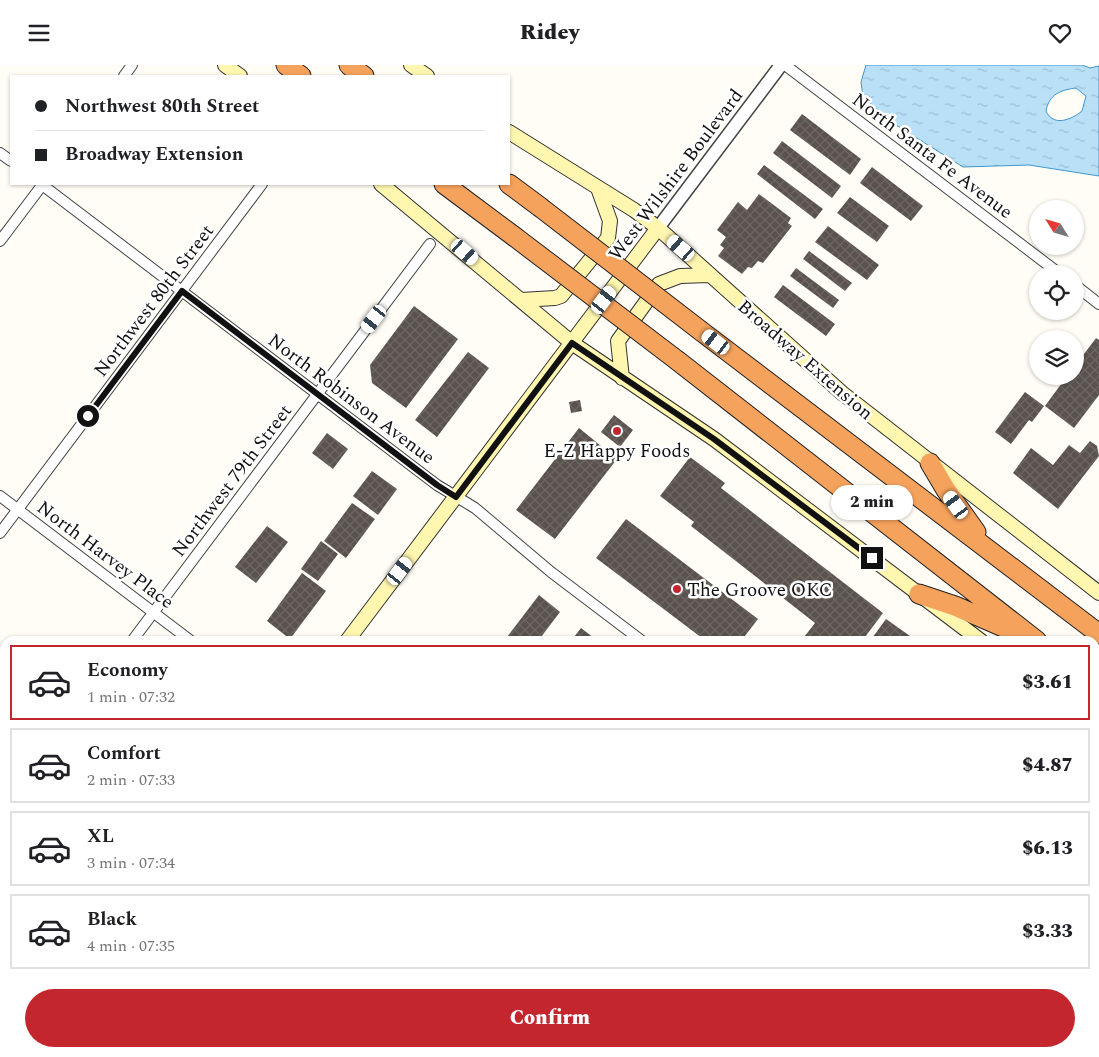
<!DOCTYPE html>
<meta charset="utf-8">
<style>
:root{--surface:#fff;--page:#f2f2f2;--text:#202124;--muted:#757577;--line:#e0e0e0;--accent:#c4262e}
body{margin:0;font-family:Spectral,serif;background:var(--page);color:var(--text);height:100vh;display:flex;flex-direction:column;font-size:19px;white-space:nowrap}
*{box-sizing:border-box;margin:0}
p{font-size:16px;color:var(--muted)}
.icon{flex:none;width:28px;height:28px;fill:none;stroke:currentColor;stroke-width:2;stroke-linecap:round;stroke-linejoin:round}
.map{position:relative;flex:1;overflow:hidden}
.details{position:absolute;left:0px;top:571px;width:1100px;height:421px;display:flex;flex-direction:column;background:var(--surface);border-radius:15px 15px 0 0;box-shadow:0 1px 4px #0004}
.details>*{flex:none}
.top-card{position:absolute;left:10px;top:10px;width:500px;height:110px;border-radius:0px;box-shadow:0 1px 4px #0004;display:grid;align-content:center;height:110px;padding:0 25px;background:var(--surface)}
.needle{width:32px;rotate:307deg}
.buttons{position:absolute;left:1029px;top:135px;display:grid;gap:10px}
.buttons a{display:grid;place-items:center;width:55px;height:55px;border-radius:50%;background:var(--surface);box-shadow:0 1px 4px #0004;font-size:25px}
.end{position:absolute;width:22px;height:22px;margin:-11px;border:6px solid #111;background:#fff;box-shadow:0 0 0 2px #fff}
.from{border-radius:50%}
.bubble{position:absolute;height:35px;border-radius:18px;background:var(--surface);box-shadow:0 1px 4px #0004;font-size:16px;font-weight:800;line-height:35px;text-align:center}
.car{position:absolute;width:15px;height:30px;margin:-15px -8px;border-radius:6px;box-shadow:0 0 4px 1px #0007;background:linear-gradient(#fff 24%,#345 0 40%,#fff 0 76%,#345 0 86%,#fff 0)}
.top-card b{display:flex;align-items:center;gap:18px;height:48px;font-size:19px}
.top-card b+b{border-top:1px solid var(--line)}
.top-card i{width:12px;height:12px;background:var(--text)}
ul{padding:9px 0 0;list-style:none}
li{display:flex;align-items:center;gap:15px;height:75px;margin:0 10px 8px;padding:0 15px;border:2px solid var(--line);border-radius:0px}
li div{flex:1}
li b{display:block;font-size:19px}
li em{font-style:normal;font-weight:800}
li.current{border-color:var(--accent)}
li>.icon{width:45px;height:45px;stroke-width:1.5}
.action{display:flex;gap:10px;margin-top:auto;padding:10px 25px}
.action a{flex:1;height:58px;border-radius:30px;background:var(--accent);color:#fff;font-size:20px;font-weight:800;line-height:58px;text-align:center}
header{display:flex;justify-content:space-between;align-items:center;height:65px;padding:0 25px;background:var(--surface);font-size:22px;font-weight:800}
.map>svg:first-child{display:block}
.forest{fill:url(#forest-crowns)}
.water{fill:url(#water-ripples);stroke:#3f96cf;fill-rule:evenodd}
.building{fill:url(#building-cross-hatch)}
.lines{fill:none;stroke-linecap:round;stroke-linejoin:round}
.minor-casing{stroke:#444;stroke-width:12}
.tertiary-casing{stroke:#444;stroke-width:15}
.secondary-casing{stroke:#333;stroke-width:16}
.motorway-casing{stroke:#222;stroke-width:21}
.minor{stroke:#fff;stroke-width:10}
.tertiary{stroke:#fff;stroke-width:12}
.secondary{stroke:#fff6b0;stroke-width:14}
.motorway{stroke:#f5a25d;stroke-width:19}
.motorway-bridge-casing{stroke:#222;stroke-width:21;stroke-linecap:butt}
.motorway-bridge{stroke:#f5a25d;stroke-width:19}
.route{stroke:#111;stroke-width:6}
.poi-dot{fill:#c4262e;stroke:#fff;stroke-width:2}
.labels{text-anchor:middle;stroke-width:5;stroke-linejoin:round;paint-order:stroke}
.street-label{font-size:19px;fill:#111;stroke:#fff}
.poi-label{font-size:19px;fill:#111;stroke:#fff}
</style>
<header><svg class="icon" aria-label="menu" viewBox="0 0 24 24"><path d="M4 6h16M4 12h16M4 18h16"/></svg>Ridey<svg class="icon" aria-label="heart" viewBox="0 0 24 24"><path d="M12 20l-8-8c-3-5 5-10 8-4 3-6 11-1 8 4z"/></svg></header>
<div class="map">
<svg width="1099" height="992" viewBox="0 0 1099 992">
<defs>
<pattern id="forest-crowns" width="20" height="18" patternUnits="userSpaceOnUse" patternTransform="scale(1.25)"><rect width="20" height="18" fill="#b9dc9c"/><path d="M2 6a3 3 0 1 1 6 0M12 15a3 3 0 1 1 6 0" fill="none" stroke="#9ebc85"/></pattern>
<pattern id="water-ripples" width="26" height="14" patternUnits="userSpaceOnUse" patternTransform="scale(1.25)"><rect width="26" height="14" fill="#b9e0f7"/><path d="M2 4q2-2 4 0t4 0M15 11q2-2 4 0t4 0" fill="none" stroke="#9ebfd3"/></pattern>
<pattern id="building-cross-hatch" width="8" height="8" patternUnits="userSpaceOnUse" patternTransform="scale(1.25)"><rect width="8" height="8" fill="#5a524d"/><path d="M0 0l8 8M0 8l8-8" fill="none" stroke="#6d6662"/></pattern>
</defs>
<rect width="100%" height="100%" fill="#fffdf5"/>
<!-- forest -->
<path class="forest" d="M457,988H580L579,992H454Z"/>
<!-- water -->
<path class="water" d="M866,0H1082L1090,3L1099,1V111L1029,100L963,102L896,60L863,32L861,17ZM1076,23L1086,31L1082,46C1071,55 1053,62 1046,46C1049,29 1061,25 1076,23Z"/>
<!-- building -->
<path class="building" d="M802,49L861,94L850,110L790,65Z
M782,76L841,121L832,133L773,88Z
M764,100L823,144L815,154L757,109Z
M872,102L923,141L911,156L860,118Z
M759,129L791,153L788,158L792,161L763,198L758,196L752,203L748,202L742,209L718,191L724,183L720,180L726,172L717,165L738,137L747,145Z
M850,132L889,161L877,177L837,148Z
M828,161L879,200L867,215L815,177Z
M809,186L852,218L845,226L803,194Z
M796,203L839,235L833,243L790,211Z
M783,220L835,259L826,271L774,232Z
M414,241L458,274L406,343L372,318L370,300Z
M1096,273L1099,275V330L1074,363L1045,341L1067,311H1075V301Z
M468,287L489,303L437,372L415,355Z
M1025,327L1044,341L1032,357L1029,355L1011,379L995,367Z
M580,335L582,346L571,348L569,337Z
M614,350L633,365L620,382L601,367Z
M579,363L617,394L555,474L516,445Z
M327,368L348,384L333,404L312,388Z
M1090,376L1097,381L1099,391L1058,444L1013,408L1031,383L1053,400L1069,380L1080,388Z
M690,392L725,418L721,423L883,548L862,576H801L815,558L691,461L694,457L660,431Z
M372,406L397,424L378,450L353,431Z
M352,438L375,454L346,493L324,476Z
M626,454L758,554L741,576H706L596,493Z
M267,461L288,477L256,518L235,502Z
M321,476L338,489L318,516L301,504Z
M302,508L326,526L290,574L267,556Z
M539,530L560,547L538,576H504Z
M886,554L917,576H870Z
M581,563L598,576H571Z
M1095,699L1099,702V736L1095,741Z
M5,908V957L0,953V914Z
M102,988H144L141,992H99Z"/>
<g class="lines">
<defs>
<path id="minor" d="M785,0L1060,209
M124,11L132,0
M0,88L11,96
M41,119L437,420L475,443L551,507L642,576
M0,176L43,119
M1075,220L1099,239
M0,431L191,576
M0,468L262,119
M132,576L430,179
M0,651L5,654
M0,753L5,746
M442,988L448,992"/>
<path id="tertiary" d="M658,163L781,0"/>
<path id="secondary" d="M225,0L240,11
M411,0L427,11
M509,67L634,145L658,163L842,328L1099,528
M381,119L572,278L714,374L981,576
M521,235L555,233L561,231L608,173L610,156L598,123
M622,313L618,276L659,219L680,211L709,210
M347,576L658,163
M1095,662L1099,665
M36,992L40,988"/>
<path id="motorway" d="M286,0L301,11
M349,0L364,11
M444,119L515,172
M509,119L540,142
M701,266L1099,569
M678,296L1037,576
M930,398L946,425L976,467
M919,529L955,541L1015,567
M1095,621L1099,624"/>
</defs>
<!-- minor casing -->
<use href="#minor" class="minor-casing"/>
<!-- tertiary casing -->
<use href="#tertiary" class="tertiary-casing"/>
<!-- secondary casing -->
<use href="#secondary" class="secondary-casing"/>
<!-- motorway casing -->
<use href="#motorway" class="motorway-casing"/>
<!-- minor -->
<use href="#minor" class="minor"/>
<!-- tertiary -->
<use href="#tertiary" class="tertiary"/>
<!-- secondary -->
<use href="#secondary" class="secondary"/>
<!-- motorway -->
<use href="#motorway" class="motorway"/>
<defs>
<path id="motorway-bridge" d="M540,142L701,266
M515,172L678,296"/>
</defs>
<!-- motorway-bridge casing -->
<use href="#motorway-bridge" class="motorway-bridge-casing"/>
<!-- motorway-bridge -->
<use href="#motorway-bridge" class="motorway-bridge"/>
</g>
<g class="lines">
<!-- route -->
<path class="route" d="M88,351L182,226L437,420L456,432L572,278L714,374L872,493"/>
</g>
<!-- markers -->
<g class="poi-dot">
<circle cx="617" cy="366" r="5"/>
<circle cx="677" cy="524" r="5"/>
</g>
<g class="labels">
<!-- street labels -->
<g class="street-label">
<text transform="translate(933 90) rotate(37)" y="7">North Santa Fe Avenue</text>
<text transform="translate(675 109) rotate(-53)" y="7">West Wilshire Boulevard</text>
<text transform="translate(153 235) rotate(-53)" y="7">Northwest 80th Street</text>
<text transform="translate(806 294) rotate(41)" y="7">Broadway Extension</text>
<text transform="translate(352 333) rotate(37)" y="7">North Robinson Avenue</text>
<text transform="translate(231 415) rotate(-53)" y="7">Northwest 79th Street</text>
<text transform="translate(106 489) rotate(37)" y="7">North Harvey Place</text>
</g>
<!-- poi labels -->
<g class="poi-label">
<text x="617" y="392">E-Z Happy Foods</text>
<text x="687" y="531" text-anchor="start">The Groove OKC</text>
</g>
</g>
</svg>
<div class="buttons">
<a><svg class="needle" viewBox="-14 -14 28 28"><path d="M0-13l5 13h-10z" fill="#e53935"/><path d="M0 13l5-13h-10z" fill="#757577"/></svg></a>
<a><svg class="icon" aria-label="locate" viewBox="0 0 24 24"><circle cx="12" cy="12" r="6"/><path d="M12 2v4M12 18v4M2 12h4M18 12h4"/></svg></a>
<a><svg class="icon" aria-label="layers" viewBox="0 0 24 24"><path d="M12 4l9 5-9 5-9-5zM3 14l9 5 9-5"/></svg></a>
</div>
<i class="end from" style="left:88px;top:351px"></i>
<i class="end" style="left:872px;top:493px"></i>
<div class="bubble" style="left:831px;top:420px;width:82px">2 min</div>
<i class="car" style="left:681px;top:183px;rotate:311deg"></i>
<i class="car" style="left:465px;top:187px;rotate:131deg"></i>
<i class="car" style="left:604px;top:235px;rotate:37deg"></i>
<i class="car" style="left:374px;top:254px;rotate:217deg"></i>
<i class="car" style="left:716px;top:277px;rotate:307deg"></i>
<i class="car" style="left:956px;top:440px;rotate:324deg"></i>
<i class="car" style="left:400px;top:506px;rotate:37deg"></i>
<div class="top-card">
<b><i class="from"></i>Northwest 80th Street</b>
<b><i></i>Broadway Extension</b>
</div>
<section class="details">
<ul>
<li class="current"><svg class="icon" aria-label="car" viewBox="0 0 24 24"><path d="M5 17H2v-5l4-1 3-4h7l3 4 3 1v5h-3M9 17h6M6 11h13"/><circle cx="7" cy="17" r="2"/><circle cx="17" cy="17" r="2"/></svg><div><b>Economy</b><p>1 min · 07:32</p></div><em>$3.61</em></li>
<li><svg class="icon" aria-label="car" viewBox="0 0 24 24"><path d="M5 17H2v-5l4-1 3-4h7l3 4 3 1v5h-3M9 17h6M6 11h13"/><circle cx="7" cy="17" r="2"/><circle cx="17" cy="17" r="2"/></svg><div><b>Comfort</b><p>2 min · 07:33</p></div><em>$4.87</em></li>
<li><svg class="icon" aria-label="car" viewBox="0 0 24 24"><path d="M5 17H2v-5l4-1 3-4h7l3 4 3 1v5h-3M9 17h6M6 11h13"/><circle cx="7" cy="17" r="2"/><circle cx="17" cy="17" r="2"/></svg><div><b>XL</b><p>3 min · 07:34</p></div><em>$6.13</em></li>
<li><svg class="icon" aria-label="car" viewBox="0 0 24 24"><path d="M5 17H2v-5l4-1 3-4h7l3 4 3 1v5h-3M9 17h6M6 11h13"/><circle cx="7" cy="17" r="2"/><circle cx="17" cy="17" r="2"/></svg><div><b>Black</b><p>4 min · 07:35</p></div><em>$3.33</em></li>
</ul>
<div class="action"><a>Confirm</a></div>
</section>
</div>
